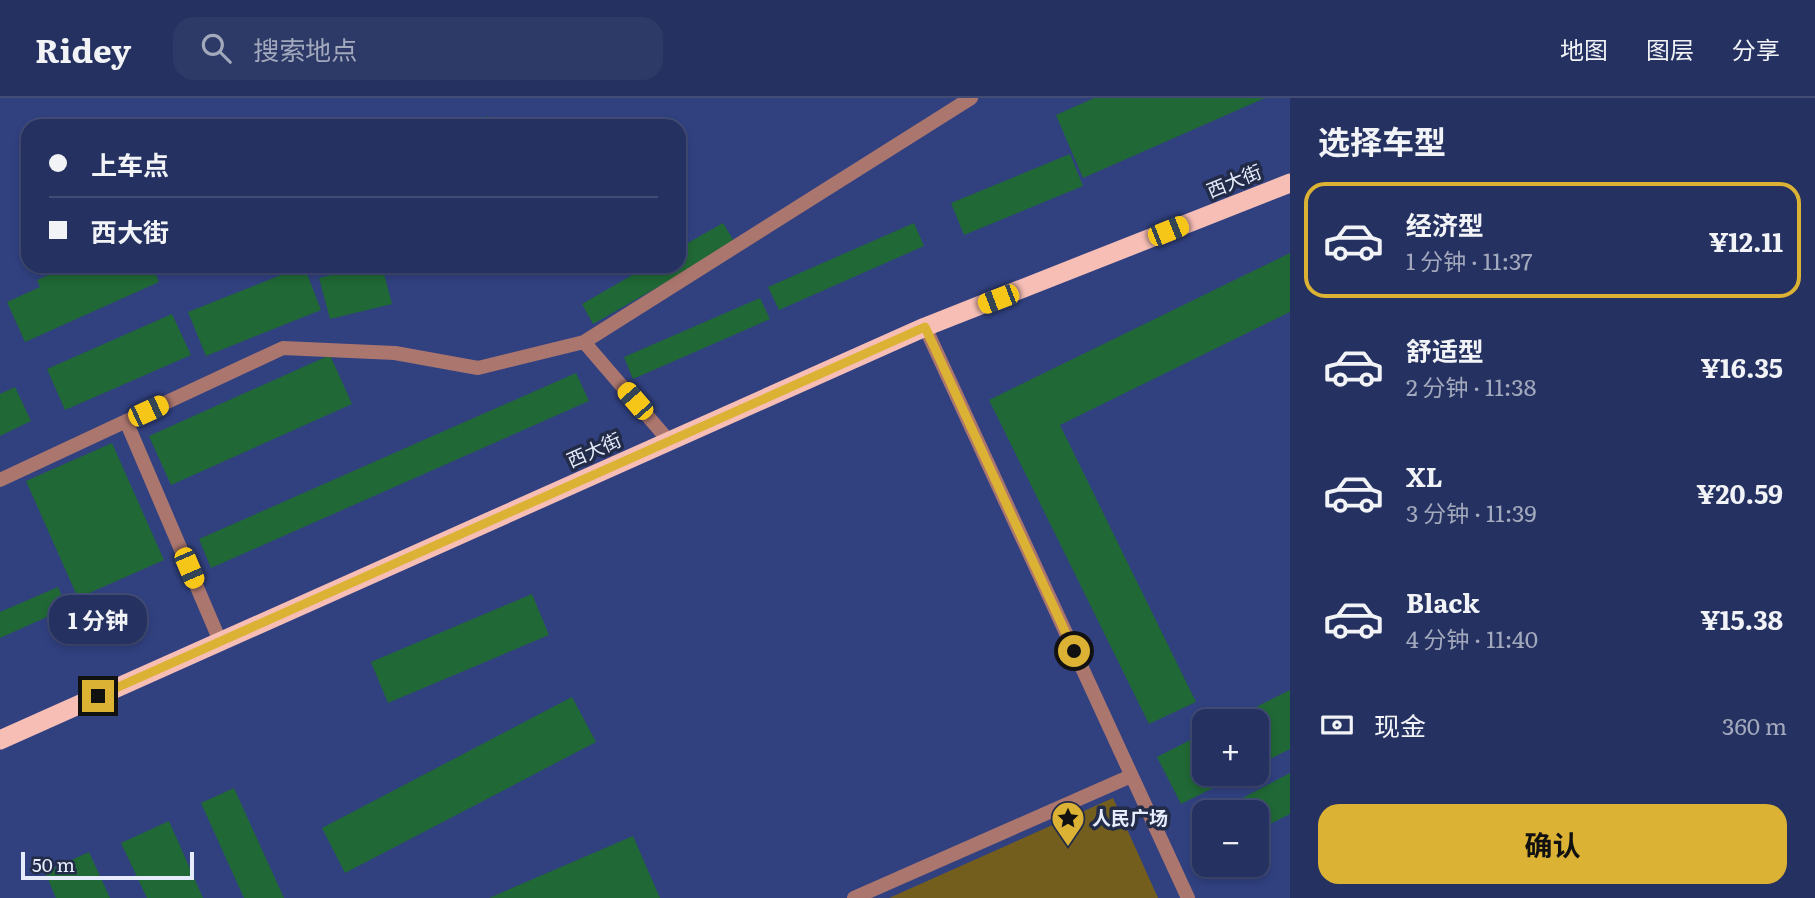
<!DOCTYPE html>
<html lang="zh">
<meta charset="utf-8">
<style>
:root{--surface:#253160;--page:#2d3966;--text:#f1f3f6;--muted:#a3a9bd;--line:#424c75;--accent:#dbb233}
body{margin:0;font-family:Literata,"Noto Sans SC",serif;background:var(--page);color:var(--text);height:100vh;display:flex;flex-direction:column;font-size:26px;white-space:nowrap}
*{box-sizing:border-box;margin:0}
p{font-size:23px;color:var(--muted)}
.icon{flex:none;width:38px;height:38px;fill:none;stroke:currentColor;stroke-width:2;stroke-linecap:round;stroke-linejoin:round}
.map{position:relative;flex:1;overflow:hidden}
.side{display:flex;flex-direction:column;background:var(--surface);width:525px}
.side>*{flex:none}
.top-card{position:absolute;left:21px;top:21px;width:665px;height:154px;border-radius:21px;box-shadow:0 4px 10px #0003,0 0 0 2px var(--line);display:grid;align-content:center;height:154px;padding:0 28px;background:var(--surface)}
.fabs{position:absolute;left:1192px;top:611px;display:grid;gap:14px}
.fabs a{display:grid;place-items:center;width:77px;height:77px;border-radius:14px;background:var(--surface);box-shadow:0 4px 10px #0003,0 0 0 2px var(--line);font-size:35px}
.scale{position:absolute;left:21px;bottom:18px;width:173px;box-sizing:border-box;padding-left:7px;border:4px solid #e6ecfb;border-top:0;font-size:19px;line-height:24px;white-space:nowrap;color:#e6ecfb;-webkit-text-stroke:5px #222b48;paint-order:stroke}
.end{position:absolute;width:32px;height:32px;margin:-16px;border:9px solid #dbb233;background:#111;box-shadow:0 0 0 4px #111}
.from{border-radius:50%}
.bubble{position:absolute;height:49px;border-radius:21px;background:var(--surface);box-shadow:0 4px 10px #0003,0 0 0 2px var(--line);font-size:23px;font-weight:700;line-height:49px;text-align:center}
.car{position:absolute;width:21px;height:42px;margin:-21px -10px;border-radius:9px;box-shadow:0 0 5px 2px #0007;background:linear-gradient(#f5c518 24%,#345 0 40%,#f5c518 0 76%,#345 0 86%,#f5c518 0)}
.top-card b{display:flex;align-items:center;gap:24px;height:66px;font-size:26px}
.top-card b+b{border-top:2px solid var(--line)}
.top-card i{width:18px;height:18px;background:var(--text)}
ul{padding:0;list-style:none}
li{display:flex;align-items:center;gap:21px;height:116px;margin:0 14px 10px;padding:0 14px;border:4px solid transparent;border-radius:21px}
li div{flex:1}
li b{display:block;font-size:26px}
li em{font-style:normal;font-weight:700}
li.selected{border-color:var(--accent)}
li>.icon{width:63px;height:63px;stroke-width:1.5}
h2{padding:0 28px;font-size:32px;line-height:84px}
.pay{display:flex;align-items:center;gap:18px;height:77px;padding:0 28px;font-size:26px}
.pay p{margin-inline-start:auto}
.cta{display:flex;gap:14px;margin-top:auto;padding:14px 28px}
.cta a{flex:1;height:80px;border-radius:21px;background:var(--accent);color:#111;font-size:28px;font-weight:700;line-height:80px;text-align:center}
header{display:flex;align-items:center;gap:42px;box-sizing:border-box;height:98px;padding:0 35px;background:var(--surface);border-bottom:2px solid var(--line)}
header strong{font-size:33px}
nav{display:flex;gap:38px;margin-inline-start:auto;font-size:24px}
.search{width:490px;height:63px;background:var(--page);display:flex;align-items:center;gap:18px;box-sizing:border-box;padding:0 24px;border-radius:21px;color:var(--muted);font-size:26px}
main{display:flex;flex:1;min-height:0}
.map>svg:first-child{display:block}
.green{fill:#745e1e}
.building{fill:#206835}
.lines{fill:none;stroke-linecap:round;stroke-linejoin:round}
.minor{stroke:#ab766e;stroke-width:14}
.trunk{stroke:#f6beb5;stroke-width:19}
.route{stroke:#dbb233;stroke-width:9}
.labels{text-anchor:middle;stroke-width:7;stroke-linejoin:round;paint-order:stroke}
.street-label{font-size:19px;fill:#e6ecfb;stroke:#222b48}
.poi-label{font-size:19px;font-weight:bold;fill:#e6ecfb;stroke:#222b48;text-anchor:start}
</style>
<header>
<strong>Ridey</strong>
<div class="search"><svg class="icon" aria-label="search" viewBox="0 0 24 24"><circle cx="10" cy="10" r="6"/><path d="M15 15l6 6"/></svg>搜索地点</div>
<nav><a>地图</a><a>图层</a><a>分享</a></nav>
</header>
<main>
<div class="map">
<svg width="1290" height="800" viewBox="0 0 1290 800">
<rect width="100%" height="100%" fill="#314180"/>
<!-- green -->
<path class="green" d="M1113,700L1158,800H889Z"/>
<!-- building -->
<path class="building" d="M1094,0H1265L1083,80L1056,17Z
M488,18L492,28H463Z
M1070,56L1083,88L964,137L951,105Z
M723,125L735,145L593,226L582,206L648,168H679V150Z
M914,125L924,148L779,212L768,189Z
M1290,155V214L1060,327L1196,604L1149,626L989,302Z
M70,168H152L159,184L25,244L7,204L40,189L37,182Z
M304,168L321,212L206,258L188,214Z
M368,168H382L392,206L330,221L319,180Z
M760,200L770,221L633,281L624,259Z
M172,216L191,257L65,312L47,271Z
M330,257L352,306L171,387L149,338Z
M576,275L589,303L211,470L199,441Z
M15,289L31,323L0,338V296Z
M112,345L164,462L78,500L26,383Z
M58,489L67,510L0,540V514Z
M532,496L549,537L388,605L371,564Z
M1290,592V651L1256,668V623H1228Z
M572,599L596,644L345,775L322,730Z
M1204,635V676H1241L1181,706L1157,659Z
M1290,675V716L1256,733V714H1216Z
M234,690L284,800H244L201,705Z
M169,723L203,800H147L121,745Z
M633,738L660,800H489Z
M89,754L110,800H56L45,774Z"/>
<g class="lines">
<!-- minor -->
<path class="minor" d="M925,229L1188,800
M584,244L971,0
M126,323L220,543
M0,382L283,250L395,255L478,270L584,244L669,343
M854,800L1131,678"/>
<!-- trunk -->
<path class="trunk" d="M0,642L925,229L1290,85"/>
</g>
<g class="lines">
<!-- route -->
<path class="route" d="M98,598L925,229L1074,553"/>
</g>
<!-- icons -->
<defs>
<symbol id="sight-pin" viewBox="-11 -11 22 30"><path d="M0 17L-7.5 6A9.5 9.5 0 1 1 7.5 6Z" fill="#dbb233" stroke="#222b48"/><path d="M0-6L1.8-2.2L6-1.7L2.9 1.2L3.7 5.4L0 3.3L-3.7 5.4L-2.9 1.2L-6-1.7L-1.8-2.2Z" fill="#111"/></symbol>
</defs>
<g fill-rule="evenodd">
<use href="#sight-pin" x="1049" y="701" width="38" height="52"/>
</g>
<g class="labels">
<!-- street labels -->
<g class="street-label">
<text transform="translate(1234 83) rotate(-22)" y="7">西大街</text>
<text transform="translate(594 352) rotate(-24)" y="7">西大街</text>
</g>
<!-- poi labels -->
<g class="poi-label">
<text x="1092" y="727">人民广场</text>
</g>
</g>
</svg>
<div class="fabs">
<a>+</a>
<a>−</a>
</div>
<div class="scale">50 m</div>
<i class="end from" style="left:1074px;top:553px"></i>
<i class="end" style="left:98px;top:598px"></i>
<div class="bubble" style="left:49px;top:497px;width:98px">1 分钟</div>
<i class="car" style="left:1168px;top:133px;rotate:68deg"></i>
<i class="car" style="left:998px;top:201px;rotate:249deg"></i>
<i class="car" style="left:635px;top:303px;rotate:319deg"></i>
<i class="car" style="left:148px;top:313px;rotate:65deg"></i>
<i class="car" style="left:189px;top:470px;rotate:157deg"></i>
<div class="top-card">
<b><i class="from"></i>上车点</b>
<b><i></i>西大街</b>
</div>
</div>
<section class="side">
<h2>选择车型</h2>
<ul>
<li class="selected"><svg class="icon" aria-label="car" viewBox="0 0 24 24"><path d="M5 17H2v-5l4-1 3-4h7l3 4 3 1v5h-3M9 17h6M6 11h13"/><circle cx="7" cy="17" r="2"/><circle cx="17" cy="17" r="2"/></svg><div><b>经济型</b><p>1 分钟 · 11:37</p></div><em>¥12.11</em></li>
<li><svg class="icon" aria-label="car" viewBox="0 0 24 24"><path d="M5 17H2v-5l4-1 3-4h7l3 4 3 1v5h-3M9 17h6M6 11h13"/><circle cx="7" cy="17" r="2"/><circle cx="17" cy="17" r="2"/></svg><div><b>舒适型</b><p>2 分钟 · 11:38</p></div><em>¥16.35</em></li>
<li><svg class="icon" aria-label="car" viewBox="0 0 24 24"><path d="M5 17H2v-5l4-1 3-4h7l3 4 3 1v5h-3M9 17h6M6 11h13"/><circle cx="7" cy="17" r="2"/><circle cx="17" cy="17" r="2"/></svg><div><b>XL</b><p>3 分钟 · 11:39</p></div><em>¥20.59</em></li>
<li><svg class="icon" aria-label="car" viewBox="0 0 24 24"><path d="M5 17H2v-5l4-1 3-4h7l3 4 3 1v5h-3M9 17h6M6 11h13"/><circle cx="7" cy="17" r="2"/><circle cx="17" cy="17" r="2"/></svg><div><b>Black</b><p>4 分钟 · 11:40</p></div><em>¥15.38</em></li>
</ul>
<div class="pay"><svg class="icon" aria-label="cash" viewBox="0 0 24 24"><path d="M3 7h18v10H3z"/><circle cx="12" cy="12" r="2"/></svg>现金<p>360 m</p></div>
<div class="cta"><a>确认</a></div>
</section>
</main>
